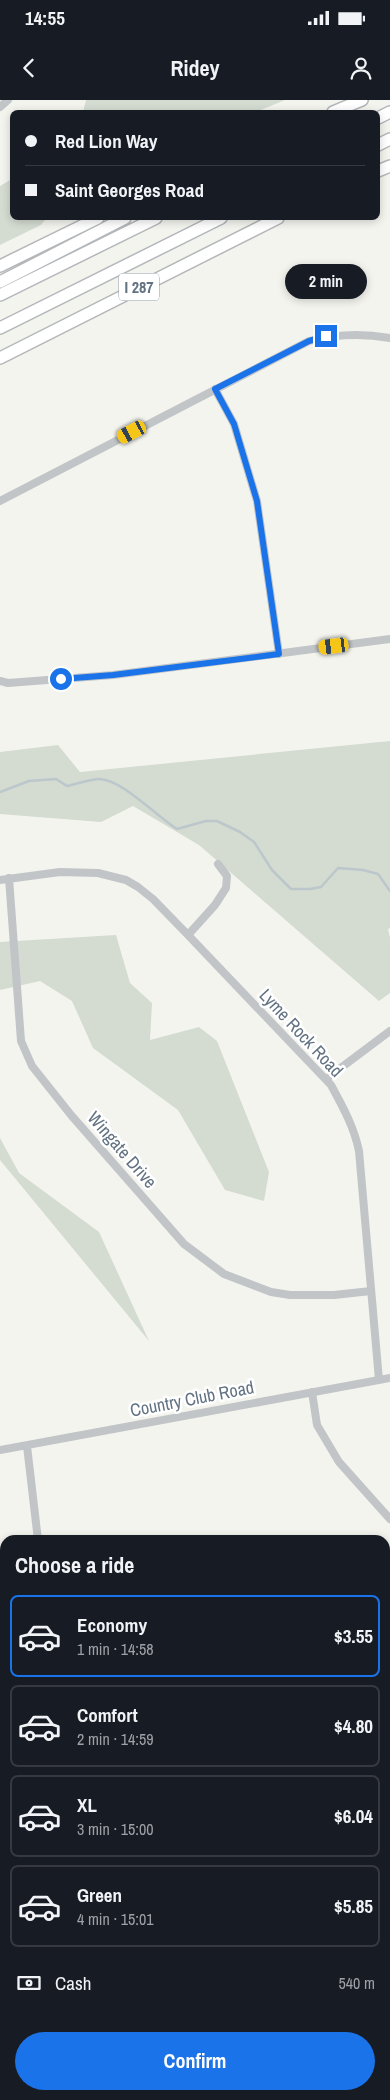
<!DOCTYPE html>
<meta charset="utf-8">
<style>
:root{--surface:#171b24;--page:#20242c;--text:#f1f3f6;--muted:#9ea1a6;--line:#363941;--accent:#1a73e8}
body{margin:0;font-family:"Archivo Narrow",sans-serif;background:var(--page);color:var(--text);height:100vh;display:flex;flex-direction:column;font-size:19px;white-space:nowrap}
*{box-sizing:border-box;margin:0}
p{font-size:16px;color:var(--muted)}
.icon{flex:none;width:28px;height:28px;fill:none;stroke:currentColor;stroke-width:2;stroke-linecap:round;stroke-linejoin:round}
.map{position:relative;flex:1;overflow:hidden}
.panel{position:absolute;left:0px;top:1435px;width:390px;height:565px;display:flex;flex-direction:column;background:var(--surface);border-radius:15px 15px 0 0;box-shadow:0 2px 8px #0003}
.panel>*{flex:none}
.banner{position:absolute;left:10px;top:10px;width:370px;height:110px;border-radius:8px;box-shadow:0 2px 8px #0003;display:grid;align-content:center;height:110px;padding:0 15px;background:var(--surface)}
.end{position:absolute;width:22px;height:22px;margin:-11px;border:6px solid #1a73e8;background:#fff;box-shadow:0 0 0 2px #fff}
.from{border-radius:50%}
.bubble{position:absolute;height:35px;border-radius:18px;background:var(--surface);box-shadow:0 2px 8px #0003;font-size:16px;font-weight:800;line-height:35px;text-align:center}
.car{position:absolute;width:15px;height:30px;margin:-15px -8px;border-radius:6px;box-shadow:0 0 4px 1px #0007;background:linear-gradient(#f5c518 24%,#345 0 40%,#f5c518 0 76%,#345 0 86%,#f5c518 0)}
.banner b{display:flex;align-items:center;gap:18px;height:48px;font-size:19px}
.banner b+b{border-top:1px solid var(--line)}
.banner i{width:12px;height:12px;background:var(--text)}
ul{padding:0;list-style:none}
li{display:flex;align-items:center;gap:15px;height:82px;margin:0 10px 8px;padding:0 5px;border:2px solid var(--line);border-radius:8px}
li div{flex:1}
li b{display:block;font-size:19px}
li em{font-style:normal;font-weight:800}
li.on{border-color:var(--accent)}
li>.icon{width:45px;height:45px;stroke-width:1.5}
h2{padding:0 15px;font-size:22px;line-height:60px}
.pay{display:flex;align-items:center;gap:12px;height:55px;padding:0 15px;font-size:19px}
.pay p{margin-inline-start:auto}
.primary-button{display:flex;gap:10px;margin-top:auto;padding:10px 15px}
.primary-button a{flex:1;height:58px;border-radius:30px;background:var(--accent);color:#fff;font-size:20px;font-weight:800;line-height:58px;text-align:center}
.status{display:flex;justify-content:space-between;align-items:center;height:35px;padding:0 25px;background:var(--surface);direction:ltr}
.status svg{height:14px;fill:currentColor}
header{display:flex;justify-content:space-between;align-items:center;height:65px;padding:0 15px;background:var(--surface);font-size:22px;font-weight:800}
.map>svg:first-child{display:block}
.green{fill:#d4dbd0}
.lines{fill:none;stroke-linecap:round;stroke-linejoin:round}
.stream{stroke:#bcc7cc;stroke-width:2.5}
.highway-casing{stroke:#b4b7ba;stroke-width:14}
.minor{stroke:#c1c5c8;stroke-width:8}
.highway{stroke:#fff;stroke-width:11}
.route{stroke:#1a73e8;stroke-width:6}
.labels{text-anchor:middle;stroke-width:5;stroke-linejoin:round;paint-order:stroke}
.shield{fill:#fff;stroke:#919ca8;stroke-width:1}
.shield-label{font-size:16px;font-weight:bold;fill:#627282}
.street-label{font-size:18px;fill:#627282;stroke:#fff}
</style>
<div class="status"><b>14:55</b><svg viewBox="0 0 49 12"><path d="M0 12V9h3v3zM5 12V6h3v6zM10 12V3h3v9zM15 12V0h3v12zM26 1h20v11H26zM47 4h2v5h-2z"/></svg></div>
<header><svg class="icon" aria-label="back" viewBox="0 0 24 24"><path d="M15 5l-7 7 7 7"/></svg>Ridey<svg class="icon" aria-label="person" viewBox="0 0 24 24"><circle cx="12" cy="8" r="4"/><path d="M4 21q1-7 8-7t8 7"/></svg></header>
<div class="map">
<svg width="390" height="2000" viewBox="0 0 390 2000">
<rect width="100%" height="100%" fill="#f4f4ef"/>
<!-- green -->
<path class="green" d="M86,0H285L256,12H83Z
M12,79V118H50L44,121L41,125L0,145V86Z
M390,641V828L388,829L390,838V893L379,901L199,745L133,706L101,722L0,714V652L58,645L80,672Z
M116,835L130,883L152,903L150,940L199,927L217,941L269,1072L264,1101L225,1090L178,1010L93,948L72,901L40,881L0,890V842Z
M0,1038L19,1073L99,1132L149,1241L0,1060Z
M385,1680L390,1686V1957L385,1955Z
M0,1818L5,1819V1995H239L229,2000H0Z"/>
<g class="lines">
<!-- stream -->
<path class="stream" d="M0,692L29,681L56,679L67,686C77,684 88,680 98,679C121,678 157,717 177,729L206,721H217L240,732L254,742L272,770L291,789H310L321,787L338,768L363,770L378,774L390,791"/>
<defs>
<path id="highway" d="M333,12L362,0
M378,18L390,12
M378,45L390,39
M378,71L390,66
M0,166L98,118
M0,182L125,118
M0,195L156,118
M0,228L221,118
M0,258L278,118"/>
</defs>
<!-- highway casing -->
<use href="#highway" class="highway-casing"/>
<!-- minor -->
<path class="minor" d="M0,7L8,0
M215,289L234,324L257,401L279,554
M0,401L309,241C336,234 362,233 390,238
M0,581L8,583L113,575L390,539
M9,778L21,941L32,966L71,1015L184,1144L224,1174L271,1192L290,1195H334L371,1191
M0,780L60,772L98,773L126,780L138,787L153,799L188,835L331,985C343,1007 354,1027 359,1051L379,1280
M188,835L215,805L226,788L227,776L218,764
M326,979L390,931
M312,1292L317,1325L339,1362L390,1419
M27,1346L38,1440
M0,1350L390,1278
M0,1545L5,1544
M0,1743H5
M315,1995L317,2000"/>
<!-- highway -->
<use href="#highway" class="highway"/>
</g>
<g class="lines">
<!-- route -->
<path class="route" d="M61,579L113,575L279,554L257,401L234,324L215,289L309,241L326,236"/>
</g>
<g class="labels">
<!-- shield labels -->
<rect class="shield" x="119" y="173.5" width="40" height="27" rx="4"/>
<g class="shield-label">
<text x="139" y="193">I 287</text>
</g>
<!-- street labels -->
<g class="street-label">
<text transform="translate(301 933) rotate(47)" y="6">Lyme Rock Road</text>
<text transform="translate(122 1050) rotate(49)" y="6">Wingate Drive</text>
<text transform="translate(192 1299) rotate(-11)" y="6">Country Club Road</text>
</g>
</g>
</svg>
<i class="end from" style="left:61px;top:579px"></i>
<i class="end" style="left:326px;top:236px"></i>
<div class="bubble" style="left:285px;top:164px;width:82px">2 min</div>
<i class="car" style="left:132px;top:332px;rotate:242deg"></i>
<i class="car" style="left:334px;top:546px;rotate:263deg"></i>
<div class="banner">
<b><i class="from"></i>Red Lion Way</b>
<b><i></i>Saint Georges Road</b>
</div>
<section class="panel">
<h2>Choose a ride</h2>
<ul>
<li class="on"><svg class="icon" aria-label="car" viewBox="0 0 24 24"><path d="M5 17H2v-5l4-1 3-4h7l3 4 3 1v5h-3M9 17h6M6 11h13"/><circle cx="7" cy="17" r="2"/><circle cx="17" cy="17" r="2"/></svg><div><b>Economy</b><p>1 min · 14:58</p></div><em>$3.55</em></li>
<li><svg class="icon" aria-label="car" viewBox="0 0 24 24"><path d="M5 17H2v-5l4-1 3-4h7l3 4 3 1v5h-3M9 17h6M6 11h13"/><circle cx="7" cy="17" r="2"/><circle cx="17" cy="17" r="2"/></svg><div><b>Comfort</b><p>2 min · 14:59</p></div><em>$4.80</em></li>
<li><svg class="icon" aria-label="car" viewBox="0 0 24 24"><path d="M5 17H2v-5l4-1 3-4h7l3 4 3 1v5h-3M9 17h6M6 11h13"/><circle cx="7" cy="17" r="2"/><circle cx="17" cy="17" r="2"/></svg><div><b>XL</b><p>3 min · 15:00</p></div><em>$6.04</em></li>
<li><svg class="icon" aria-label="car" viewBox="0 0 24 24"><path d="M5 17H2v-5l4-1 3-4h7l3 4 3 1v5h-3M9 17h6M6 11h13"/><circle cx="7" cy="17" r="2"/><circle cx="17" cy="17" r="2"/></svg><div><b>Green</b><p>4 min · 15:01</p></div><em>$5.85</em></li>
</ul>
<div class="pay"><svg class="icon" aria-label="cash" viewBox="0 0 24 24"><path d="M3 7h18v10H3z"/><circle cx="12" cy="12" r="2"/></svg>Cash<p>540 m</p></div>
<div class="primary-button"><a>Confirm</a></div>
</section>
</div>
